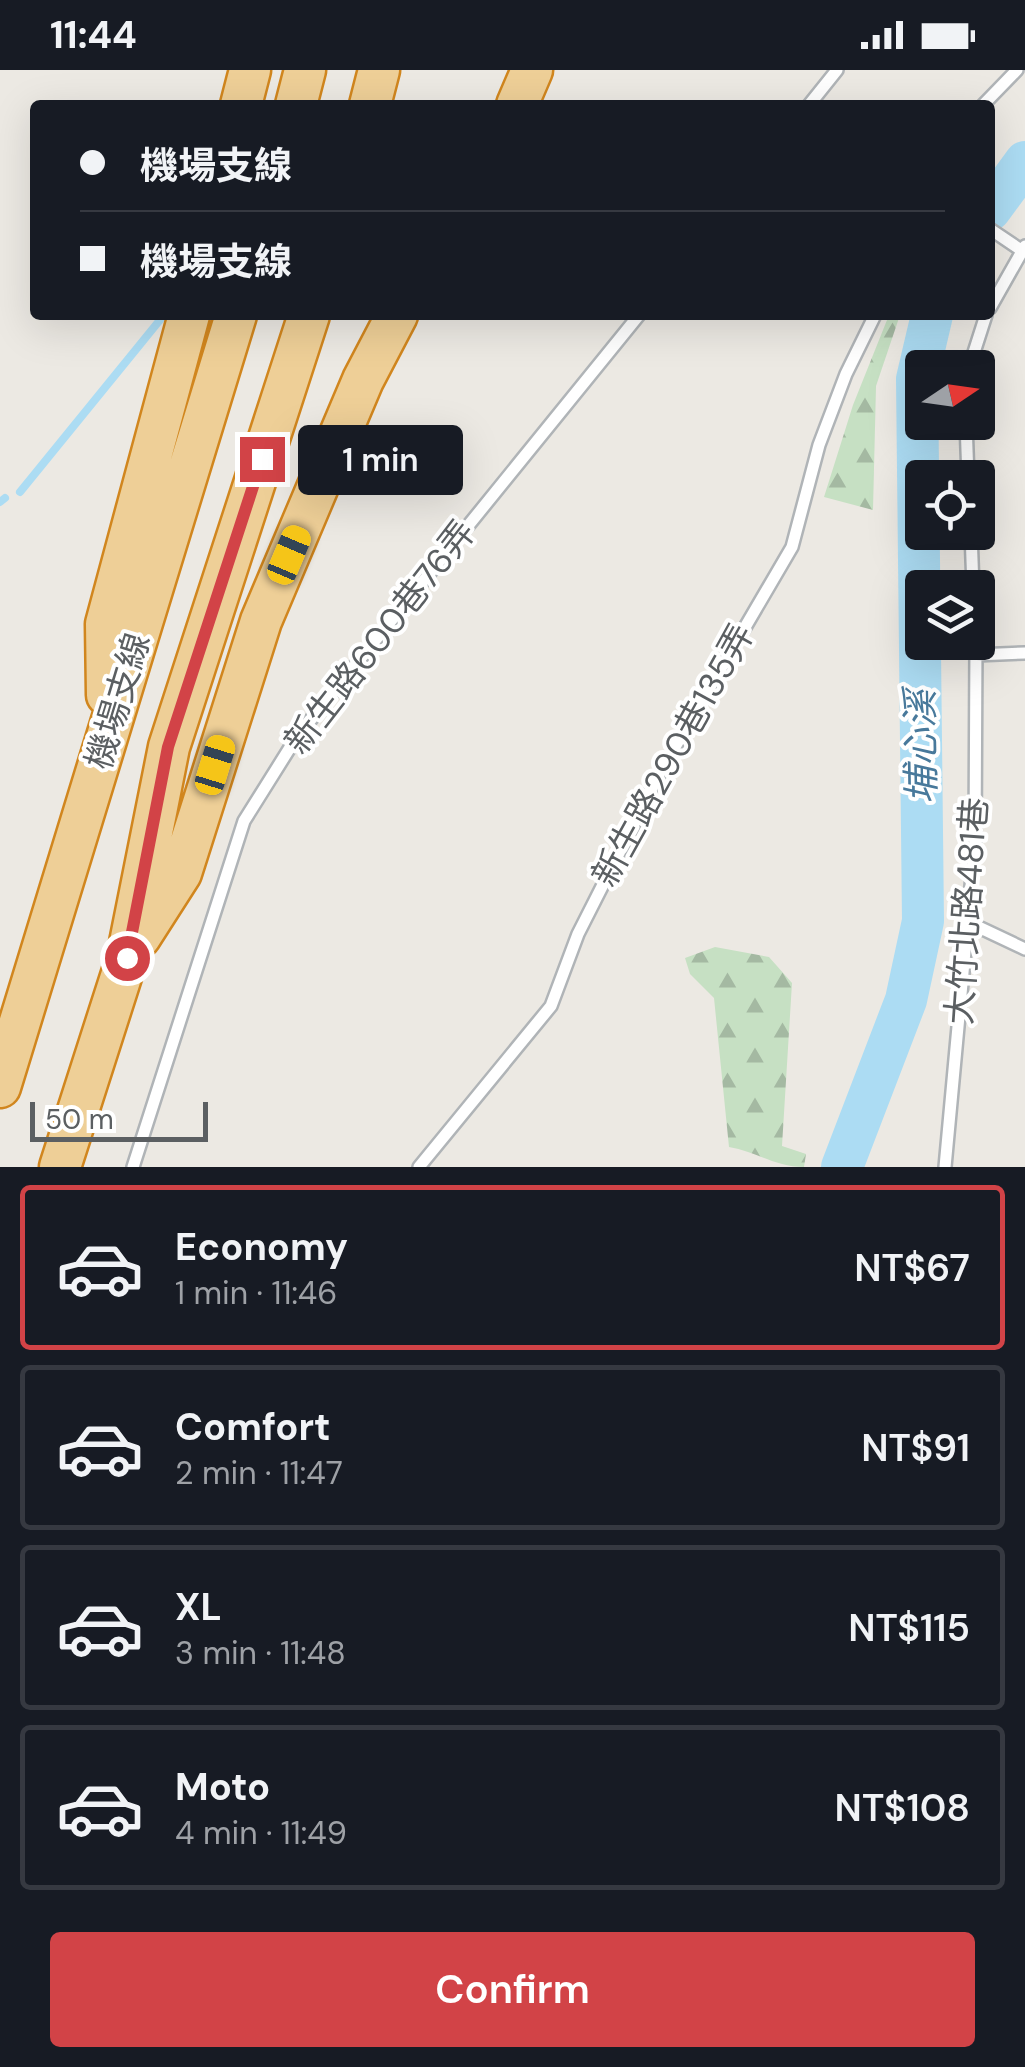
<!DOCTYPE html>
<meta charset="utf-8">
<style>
:root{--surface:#171b24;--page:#20242c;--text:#f1f3f6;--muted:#9ea1a6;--line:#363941;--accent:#d24347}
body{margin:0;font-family:"DM Sans","Noto Sans TC",sans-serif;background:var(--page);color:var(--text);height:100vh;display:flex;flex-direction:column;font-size:38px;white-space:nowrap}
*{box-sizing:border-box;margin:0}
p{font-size:32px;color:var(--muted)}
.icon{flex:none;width:55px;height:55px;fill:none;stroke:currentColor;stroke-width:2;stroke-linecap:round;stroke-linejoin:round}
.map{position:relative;height:1097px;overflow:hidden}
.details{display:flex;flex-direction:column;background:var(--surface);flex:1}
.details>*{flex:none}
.guide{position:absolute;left:30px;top:30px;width:965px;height:220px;border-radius:10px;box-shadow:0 10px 40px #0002;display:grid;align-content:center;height:220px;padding:0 50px;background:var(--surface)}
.needle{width:65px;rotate:77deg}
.controls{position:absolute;left:905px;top:280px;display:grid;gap:20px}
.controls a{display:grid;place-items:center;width:90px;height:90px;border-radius:10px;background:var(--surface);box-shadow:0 10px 40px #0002;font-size:50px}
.scale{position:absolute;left:30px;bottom:25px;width:178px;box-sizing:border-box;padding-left:10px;border:5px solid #5b5f62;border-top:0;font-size:28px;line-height:35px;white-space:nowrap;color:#5b5f62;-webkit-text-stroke:8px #fff;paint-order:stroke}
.end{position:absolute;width:45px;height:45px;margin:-22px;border:12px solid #d24347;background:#fff;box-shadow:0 0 0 5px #fff}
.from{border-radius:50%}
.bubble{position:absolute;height:70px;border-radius:10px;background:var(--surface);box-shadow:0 10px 40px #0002;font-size:32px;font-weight:600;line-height:70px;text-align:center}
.car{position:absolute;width:30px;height:60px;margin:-30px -15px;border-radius:12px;box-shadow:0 0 8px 2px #0007;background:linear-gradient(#f5c518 24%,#345 0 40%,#f5c518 0 76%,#345 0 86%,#f5c518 0)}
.guide b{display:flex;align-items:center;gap:35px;height:95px;font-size:38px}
.guide b+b{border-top:2px solid var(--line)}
.guide i{width:25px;height:25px;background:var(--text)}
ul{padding:18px 0 0;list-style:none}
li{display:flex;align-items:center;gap:30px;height:165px;margin:0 20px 15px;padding:0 30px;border:5px solid var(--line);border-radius:10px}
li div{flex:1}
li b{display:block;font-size:38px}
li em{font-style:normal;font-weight:600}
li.current{border-color:var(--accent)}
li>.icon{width:90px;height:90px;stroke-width:1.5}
.action{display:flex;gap:20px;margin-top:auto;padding:20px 50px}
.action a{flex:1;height:115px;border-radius:10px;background:var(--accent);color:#fff;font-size:40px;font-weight:600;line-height:115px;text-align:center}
.status{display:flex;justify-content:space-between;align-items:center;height:70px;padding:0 50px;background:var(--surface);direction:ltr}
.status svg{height:28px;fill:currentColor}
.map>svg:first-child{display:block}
.forest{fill:url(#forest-firs)}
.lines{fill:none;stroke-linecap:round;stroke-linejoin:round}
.stream{stroke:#acdcf3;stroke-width:8}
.river{stroke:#acdcf3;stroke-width:42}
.service-casing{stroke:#b0b4b7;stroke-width:16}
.motorway-casing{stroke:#d1861e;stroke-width:45}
.service{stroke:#fff;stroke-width:11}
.motorway{stroke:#eecf97;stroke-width:40}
.route{stroke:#d24347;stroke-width:12}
.labels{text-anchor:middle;stroke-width:8;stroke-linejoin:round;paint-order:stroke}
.street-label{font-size:35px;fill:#5b5f62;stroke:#fff}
.water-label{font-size:38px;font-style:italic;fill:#48799b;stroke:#fff}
</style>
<div class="status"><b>11:44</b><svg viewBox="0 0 49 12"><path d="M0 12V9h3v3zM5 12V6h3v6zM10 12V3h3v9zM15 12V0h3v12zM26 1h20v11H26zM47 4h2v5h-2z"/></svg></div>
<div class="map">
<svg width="1025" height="1097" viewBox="0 0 1025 1097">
<defs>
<pattern id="forest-firs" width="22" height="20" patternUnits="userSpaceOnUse" patternTransform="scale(2.5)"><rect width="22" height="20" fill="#c6e0c3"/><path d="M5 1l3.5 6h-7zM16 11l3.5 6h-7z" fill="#a4b9a2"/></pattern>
</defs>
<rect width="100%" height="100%" fill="#ece9e3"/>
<!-- forest -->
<path class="forest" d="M889,245H900L876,316L873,440L824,427L853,335Z
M715,877L769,887L792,913L782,1076L806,1084L804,1097C776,1097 757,1082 729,1077L714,928L690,904L685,888Z"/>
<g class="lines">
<!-- stream -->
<path class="stream" d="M20,422L164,245
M0,432L5,428"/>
<!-- river -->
<path class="river" d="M990,140L1025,92
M842,1097L906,930L923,851L917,309L932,245"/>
<defs>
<path id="service" d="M809,35L837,0
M983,35L1017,0
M990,159L1021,180
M990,238L1025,176
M969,298L986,245
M966,352L968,408
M971,462L973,518
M976,585L1025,583
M970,853L1025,879
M133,1097L244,751L296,668L639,245
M419,1097L551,936L578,864L658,706L792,477L819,375L846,304L875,245
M945,1097L975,773L976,572"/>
<path id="motorway" d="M241,35L250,0
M296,35L305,0
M370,35L379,0
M517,35L532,0
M107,625L106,554L189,245
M140,867L181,803L261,551L363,310L397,245
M0,1017L236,245
M60,1097L127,888L169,677L309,245"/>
</defs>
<!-- service casing -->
<use href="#service" class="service-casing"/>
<!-- motorway casing -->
<use href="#motorway" class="motorway-casing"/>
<!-- service -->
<use href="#service" class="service"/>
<!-- motorway -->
<use href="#motorway" class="motorway"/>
</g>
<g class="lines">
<!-- route -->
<path class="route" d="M127,888L168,677L262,389"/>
</g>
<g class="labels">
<!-- street labels -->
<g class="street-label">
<text transform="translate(380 567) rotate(-52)" y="12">新生路600巷76弄</text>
<text transform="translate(118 631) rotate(-73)" y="12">機場支線</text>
<text transform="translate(673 685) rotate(-61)" y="12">新生路290巷135弄</text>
<text transform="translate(967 841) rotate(-86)" y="12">大竹北路481巷</text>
</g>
<!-- water labels -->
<g class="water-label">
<text transform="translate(921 677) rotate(-91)" y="13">埔心溪</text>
</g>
</g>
</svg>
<div class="controls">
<a><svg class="needle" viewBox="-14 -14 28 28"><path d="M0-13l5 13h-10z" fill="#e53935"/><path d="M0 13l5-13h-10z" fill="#9ea1a6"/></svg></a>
<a><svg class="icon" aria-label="locate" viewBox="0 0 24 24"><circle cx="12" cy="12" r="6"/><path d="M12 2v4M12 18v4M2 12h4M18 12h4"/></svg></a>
<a><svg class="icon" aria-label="layers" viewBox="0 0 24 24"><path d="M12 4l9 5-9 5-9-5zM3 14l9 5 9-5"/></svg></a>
</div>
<div class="scale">50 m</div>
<i class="end from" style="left:127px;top:888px"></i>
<i class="end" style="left:262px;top:389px"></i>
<div class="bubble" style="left:298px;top:355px;width:165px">1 min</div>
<i class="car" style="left:289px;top:485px;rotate:23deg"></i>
<i class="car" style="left:215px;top:695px;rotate:17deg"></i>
<div class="guide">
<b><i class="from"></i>機場支線</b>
<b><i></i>機場支線</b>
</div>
</div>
<section class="details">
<ul>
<li class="current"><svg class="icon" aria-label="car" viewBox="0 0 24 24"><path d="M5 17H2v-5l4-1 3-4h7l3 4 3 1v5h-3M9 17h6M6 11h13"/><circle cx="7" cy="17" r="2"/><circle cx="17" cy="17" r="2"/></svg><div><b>Economy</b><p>1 min · 11:46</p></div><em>NT$67</em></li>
<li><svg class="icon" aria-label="car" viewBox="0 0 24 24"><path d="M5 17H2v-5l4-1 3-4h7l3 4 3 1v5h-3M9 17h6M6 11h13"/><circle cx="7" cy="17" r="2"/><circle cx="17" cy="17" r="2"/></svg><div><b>Comfort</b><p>2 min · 11:47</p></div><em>NT$91</em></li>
<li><svg class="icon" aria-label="car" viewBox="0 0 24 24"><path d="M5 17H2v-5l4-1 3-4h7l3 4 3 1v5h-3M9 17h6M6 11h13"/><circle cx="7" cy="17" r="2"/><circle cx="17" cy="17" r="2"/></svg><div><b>XL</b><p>3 min · 11:48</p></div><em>NT$115</em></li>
<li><svg class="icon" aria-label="car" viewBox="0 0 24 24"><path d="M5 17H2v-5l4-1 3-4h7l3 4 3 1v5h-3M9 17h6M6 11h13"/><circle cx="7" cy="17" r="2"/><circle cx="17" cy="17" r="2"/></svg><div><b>Moto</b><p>4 min · 11:49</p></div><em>NT$108</em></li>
</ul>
<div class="action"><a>Confirm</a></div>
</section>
